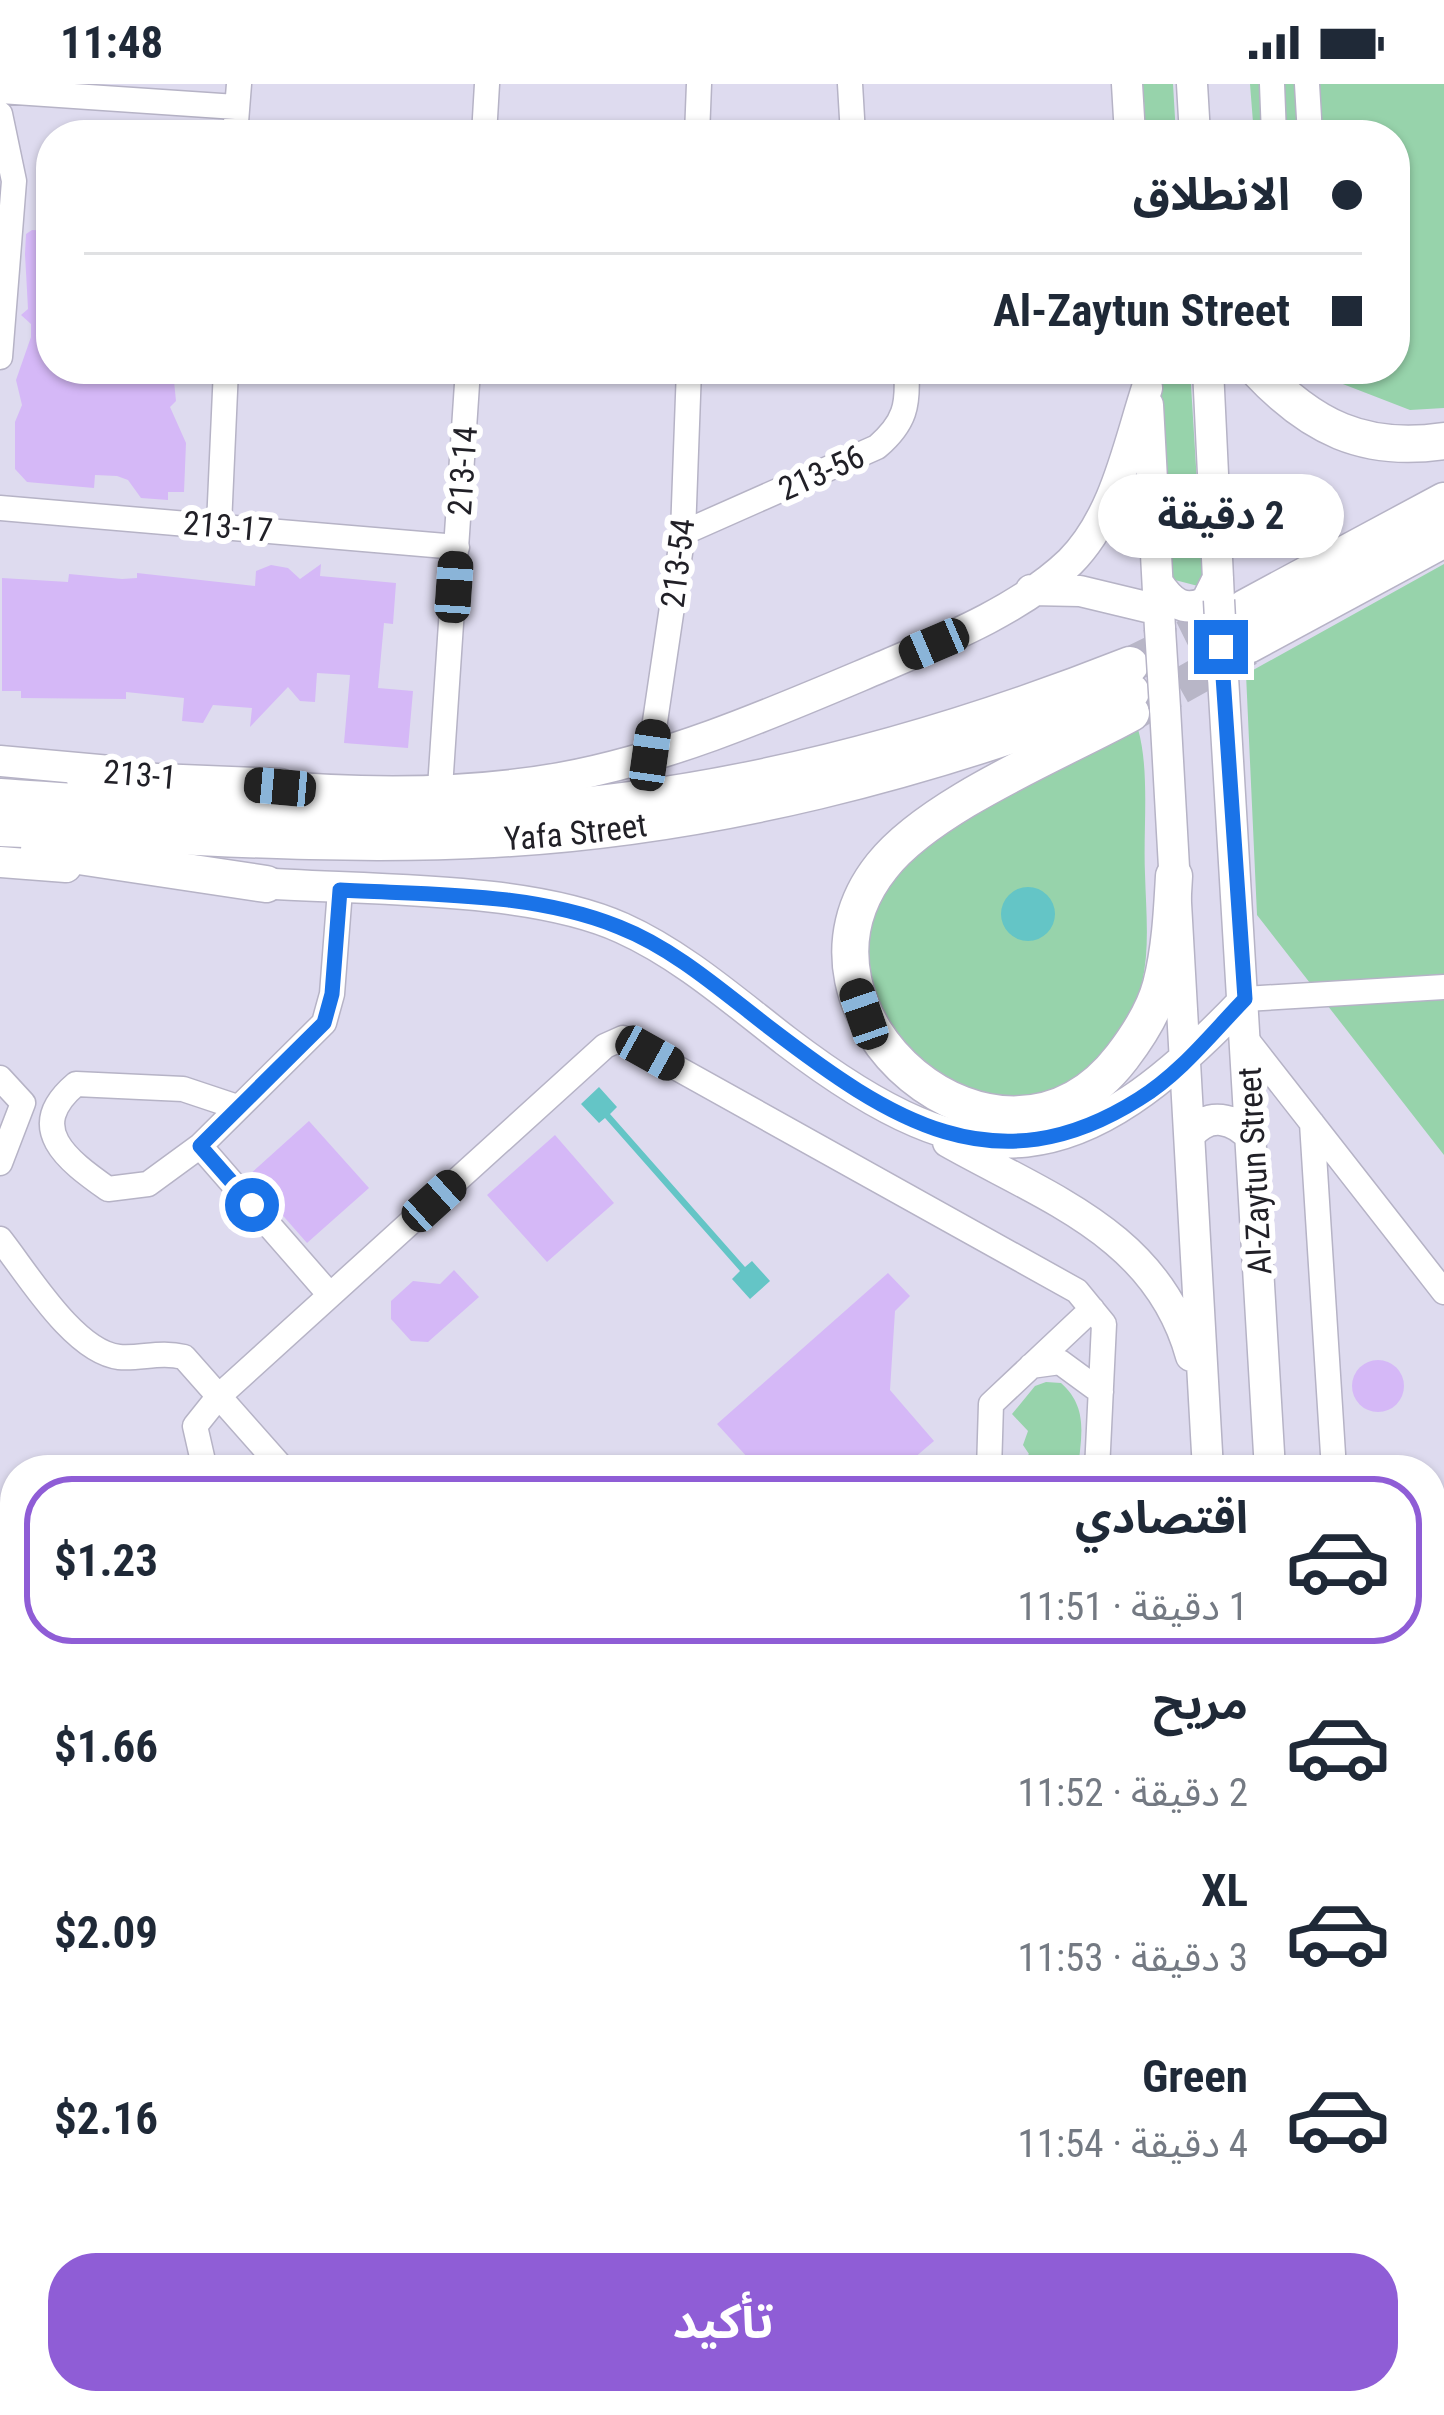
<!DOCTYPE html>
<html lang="ar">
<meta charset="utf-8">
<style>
:root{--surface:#fff;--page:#f6f6f7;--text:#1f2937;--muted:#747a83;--line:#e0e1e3;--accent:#8f5dd6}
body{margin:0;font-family:"Roboto Condensed","Noto Sans Arabic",sans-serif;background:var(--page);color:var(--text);direction:rtl;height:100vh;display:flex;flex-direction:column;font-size:45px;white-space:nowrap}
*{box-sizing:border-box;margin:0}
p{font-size:39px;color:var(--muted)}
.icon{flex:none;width:66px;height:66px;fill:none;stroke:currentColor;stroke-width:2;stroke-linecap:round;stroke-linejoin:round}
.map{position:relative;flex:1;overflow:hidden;direction:ltr}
.panel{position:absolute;left:0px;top:1371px;width:1446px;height:960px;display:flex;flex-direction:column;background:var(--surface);border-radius:48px 48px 0 0;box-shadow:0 3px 9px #0004;direction:rtl}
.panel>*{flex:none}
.top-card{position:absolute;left:36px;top:36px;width:1374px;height:264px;border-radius:48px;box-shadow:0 3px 9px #0004;direction:rtl;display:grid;align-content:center;height:264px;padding:0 48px;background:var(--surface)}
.end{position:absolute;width:54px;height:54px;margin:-27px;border:15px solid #1a73e8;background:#fff;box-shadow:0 0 0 6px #fff}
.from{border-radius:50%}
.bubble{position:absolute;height:84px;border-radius:42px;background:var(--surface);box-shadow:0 3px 9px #0004;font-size:39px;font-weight:700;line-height:84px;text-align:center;direction:rtl}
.car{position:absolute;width:36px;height:72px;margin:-36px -18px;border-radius:15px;box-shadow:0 0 9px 3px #0007;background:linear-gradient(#222 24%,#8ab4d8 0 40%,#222 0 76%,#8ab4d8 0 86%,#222 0)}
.top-card b{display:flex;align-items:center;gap:42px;height:114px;font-size:45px}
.top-card b+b{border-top:3px solid var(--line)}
.top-card i{width:30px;height:30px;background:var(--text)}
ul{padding:21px 0 0;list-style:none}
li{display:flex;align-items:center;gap:36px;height:168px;margin:0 24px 18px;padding:0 24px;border:6px solid transparent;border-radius:48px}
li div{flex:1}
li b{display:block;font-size:45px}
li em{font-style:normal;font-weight:700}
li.on{border-color:var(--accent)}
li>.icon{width:108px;height:108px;stroke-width:1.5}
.button{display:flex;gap:24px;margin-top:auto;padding:24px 48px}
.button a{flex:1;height:138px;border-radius:48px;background:var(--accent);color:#fff;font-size:48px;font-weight:700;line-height:138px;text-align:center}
.status{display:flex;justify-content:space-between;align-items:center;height:84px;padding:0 60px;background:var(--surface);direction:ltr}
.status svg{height:33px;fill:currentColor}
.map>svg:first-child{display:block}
.green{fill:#97d3ab}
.water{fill:#64c5c6}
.building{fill:#d5b8f7}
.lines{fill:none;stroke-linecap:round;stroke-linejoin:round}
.highway-tunnel{stroke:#b8b6c7;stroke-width:36;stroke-dasharray:36 18;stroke-linecap:butt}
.minor-casing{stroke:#b6b3c6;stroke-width:27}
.major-casing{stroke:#b6b3c6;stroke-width:33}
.highway-casing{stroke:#b6b3c6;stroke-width:39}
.minor{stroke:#fff;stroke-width:24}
.major{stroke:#fff;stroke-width:30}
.highway{stroke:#fff;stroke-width:36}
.major-bridge-casing{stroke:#b6b3c6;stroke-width:33;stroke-linecap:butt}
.major-bridge{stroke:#fff;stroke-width:30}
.route{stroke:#1a73e8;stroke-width:15}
.labels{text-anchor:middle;stroke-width:12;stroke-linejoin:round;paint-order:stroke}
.street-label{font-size:33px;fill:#212027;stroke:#fff}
</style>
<div class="status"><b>11:48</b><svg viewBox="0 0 49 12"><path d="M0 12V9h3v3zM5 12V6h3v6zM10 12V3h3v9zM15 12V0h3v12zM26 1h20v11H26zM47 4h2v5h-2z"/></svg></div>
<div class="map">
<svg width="1444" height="2331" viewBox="0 0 1444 2331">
<rect width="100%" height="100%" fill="#dedbef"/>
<!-- green -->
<path class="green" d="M1143,0H1173L1176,51H1146Z
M1250,0H1444V324L1410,326L1304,285H1395V51H1254Z
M1159,285H1190L1203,497L1198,502L1171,495Z
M1444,480V1071L1257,831L1246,590Z
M1138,645C1150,687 1143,745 1145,790C1146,826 1150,863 1142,899C1135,930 1118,955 1096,976C977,1091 798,917 895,788C904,777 920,768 931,759C993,710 1067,680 1138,645Z
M1046,1298L1061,1299C1089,1324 1081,1352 1078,1386H1013L1029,1370L1023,1361L1028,1347L1012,1330L1035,1302Z
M1431,2222H1441L1444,2331H1407V2316H1431Z"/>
<!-- water -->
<path class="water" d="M1001 830a27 27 0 1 1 54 0a27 27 0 1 1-54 0Z
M599,1003L617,1023L610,1030L745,1183L752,1177L770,1197L750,1215L732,1195L740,1187L605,1034L599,1039L581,1020Z"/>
<!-- building -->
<path class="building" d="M32,146L51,147V285L173,287L176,317L170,323L186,359L184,408H168V416L141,414L128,396L117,392L95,391L94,404L27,398L15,385V338L22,321L16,296L31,253V240L21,231L28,225L25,170L26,150Z
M321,480L320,492L396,499L393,540L384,539L378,604L413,607L408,664L344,659L350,591L317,589L315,618L300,617L288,603L250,643L252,624L213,621L203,639L182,637L184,614L126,608V615L21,614V607H2V494L68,498L69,490L122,495L137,494V489L255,502L256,487L271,481L288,484L300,495Z
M309,1037L369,1104L307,1159L248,1092Z
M555,1051L614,1119L547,1178L487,1111Z
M454,1186L479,1213L428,1258L411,1257L391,1235V1217L413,1197L440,1200Z
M888,1189L910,1212L895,1227L890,1306L934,1357L900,1386H759L717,1340Z
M1352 1302a26 26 0 1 1 52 0a26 26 0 1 1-52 0Z"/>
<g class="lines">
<!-- highway-tunnel -->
<path class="highway-tunnel" d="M1136,578L1245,524
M1132,629L1248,564"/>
<defs>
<path id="minor" d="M850,0L853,51
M1272,0L1274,51
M1307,0L1310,51
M0,7L236,23
M0,30L14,97L0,273
M235,51L239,0
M484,51L487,0
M697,51L699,0
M0,424L457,463
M219,441L226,285
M683,449L877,363C905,339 909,321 906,285
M650,671L683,449L689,285
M440,704L468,285
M1245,915L1444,903
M1247,956L1444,1208
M0,994L23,1019L0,1079
M1312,1039L1334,1386
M200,1062L148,1100L108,1105C67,1076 24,1044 76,1000L183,1005L237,1023
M0,1155C27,1189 74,1268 119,1273C141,1275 160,1267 184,1273L284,1386
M330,1211L200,1062L324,939L332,910L340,806
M1031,1282L1060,1278L1101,1308
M205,1386L195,1342L219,1312L605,962L623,954L1077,1207L1104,1240L1097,1386
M989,1386L991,1320L1092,1225
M0,1945L15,1903
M1431,2008H1444
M0,2053L15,2010
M1431,2207L1444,2206
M1391,2316L1392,2331
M730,2331L733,2316"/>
<path id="major" d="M1127,0L1130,51
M1192,0L1195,51
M1208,285L1219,516
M1148,321L1160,545
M1158,499C1171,518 1183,529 1206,518L1218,494
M1031,506L1080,507L1159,526
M1223,593L1270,1386
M1165,624L1208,1386
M0,677L110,687
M259,701C356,710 464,711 560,694C670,674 777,627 879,584C942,557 1020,526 1070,478C1115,433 1128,362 1147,304
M0,778L66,783
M245,798C354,807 525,800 622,844C682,871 734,917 786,957C981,1106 1079,1090 1245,915
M1190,1051C1209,1027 1234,1034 1252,1054
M948,1058C1047,1114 1158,1151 1191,1272
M1275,2316L1276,2331
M1306,2316L1307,2331"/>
<g id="highway">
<path d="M1257,285C1311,343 1364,369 1444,357"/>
<path d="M1245,524L1444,417"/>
<path d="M1248,561L1444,455"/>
<path d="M1131,629C1060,668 931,720 882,782C765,928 1001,1131 1122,973C1138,952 1154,928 1161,901C1170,866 1172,829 1174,792"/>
<path d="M85,695L280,703"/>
<path d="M0,713C167,724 334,737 502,728C718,717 930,660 1130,581"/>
<path id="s1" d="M0,744C164,750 329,764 493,755C714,743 926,687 1131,608"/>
<path d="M39,766L266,800"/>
<path d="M0,2208L15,2213"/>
<path d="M0,2265L15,2269"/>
<path d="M165,2316L213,2331"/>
<path d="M334,2316L382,2331"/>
<path d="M1338,2316V2331"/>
<path d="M1240,2331L1242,2316"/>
</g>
</defs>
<!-- minor casing -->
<use href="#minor" class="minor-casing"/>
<!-- major casing -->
<use href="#major" class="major-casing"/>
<!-- highway casing -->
<use href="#highway" class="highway-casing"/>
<!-- minor -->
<use href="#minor" class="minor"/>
<!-- major -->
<use href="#major" class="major"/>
<!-- highway -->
<use href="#highway" class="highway"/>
<defs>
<path id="major-bridge" d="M1219,516L1223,593
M1160,545L1165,624"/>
</defs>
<!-- major-bridge casing -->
<use href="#major-bridge" class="major-bridge-casing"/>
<!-- major-bridge -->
<use href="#major-bridge" class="major-bridge"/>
</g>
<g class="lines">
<!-- route -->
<path class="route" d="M252,1121L200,1062L324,939L332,910L340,806C431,811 533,808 619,843C675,865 723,908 770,944C889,1035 995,1106 1139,1015C1180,990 1212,949 1245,915L1221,563"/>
</g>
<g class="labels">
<!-- street labels -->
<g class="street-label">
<text transform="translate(462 387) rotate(-86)" y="12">213-14</text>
<text transform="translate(821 388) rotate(-24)" y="12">213-56</text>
<text transform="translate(228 442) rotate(5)" y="12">213-17</text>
<text transform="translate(677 479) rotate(-83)" y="12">213-54</text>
<text transform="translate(140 690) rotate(5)" y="12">213-1</text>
<text dy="12" stroke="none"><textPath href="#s1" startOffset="576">Yafa Street</textPath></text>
<text transform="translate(1254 1087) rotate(-93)" y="12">Al-Zaytun Street</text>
</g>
</g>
</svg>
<i class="end from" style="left:252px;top:1121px"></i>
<i class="end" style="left:1221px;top:563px"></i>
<div class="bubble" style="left:1098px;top:390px;width:246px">2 دقيقة</div>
<i class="car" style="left:454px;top:503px;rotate:4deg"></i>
<i class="car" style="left:934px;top:560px;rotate:247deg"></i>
<i class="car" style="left:650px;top:671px;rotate:8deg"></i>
<i class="car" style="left:280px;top:703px;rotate:275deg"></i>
<i class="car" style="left:864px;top:930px;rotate:341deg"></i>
<i class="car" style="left:650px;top:969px;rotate:119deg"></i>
<i class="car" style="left:434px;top:1117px;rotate:48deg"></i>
<div class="top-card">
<b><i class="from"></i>الانطلاق</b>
<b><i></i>Al-Zaytun Street</b>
</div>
<section class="panel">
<ul>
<li class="on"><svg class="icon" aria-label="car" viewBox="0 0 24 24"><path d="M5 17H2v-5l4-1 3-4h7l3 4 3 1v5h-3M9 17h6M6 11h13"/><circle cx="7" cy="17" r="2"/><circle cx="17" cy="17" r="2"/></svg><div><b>اقتصادي</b><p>1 دقيقة · 11:51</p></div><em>$1.23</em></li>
<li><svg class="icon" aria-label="car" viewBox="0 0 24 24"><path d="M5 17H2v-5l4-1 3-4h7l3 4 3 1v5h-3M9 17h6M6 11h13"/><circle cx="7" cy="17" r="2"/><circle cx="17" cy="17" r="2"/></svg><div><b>مريح</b><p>2 دقيقة · 11:52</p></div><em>$1.66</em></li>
<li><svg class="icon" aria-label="car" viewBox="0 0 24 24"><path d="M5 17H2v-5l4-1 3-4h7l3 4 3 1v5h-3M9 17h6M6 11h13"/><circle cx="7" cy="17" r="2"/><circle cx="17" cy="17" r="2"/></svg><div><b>XL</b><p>3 دقيقة · 11:53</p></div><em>$2.09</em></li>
<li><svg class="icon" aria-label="car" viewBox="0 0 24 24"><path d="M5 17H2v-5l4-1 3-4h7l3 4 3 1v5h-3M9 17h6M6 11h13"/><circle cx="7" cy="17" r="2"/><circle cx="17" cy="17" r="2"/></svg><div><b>Green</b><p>4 دقيقة · 11:54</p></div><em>$2.16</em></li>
</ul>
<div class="button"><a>تأكيد</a></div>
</section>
</div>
